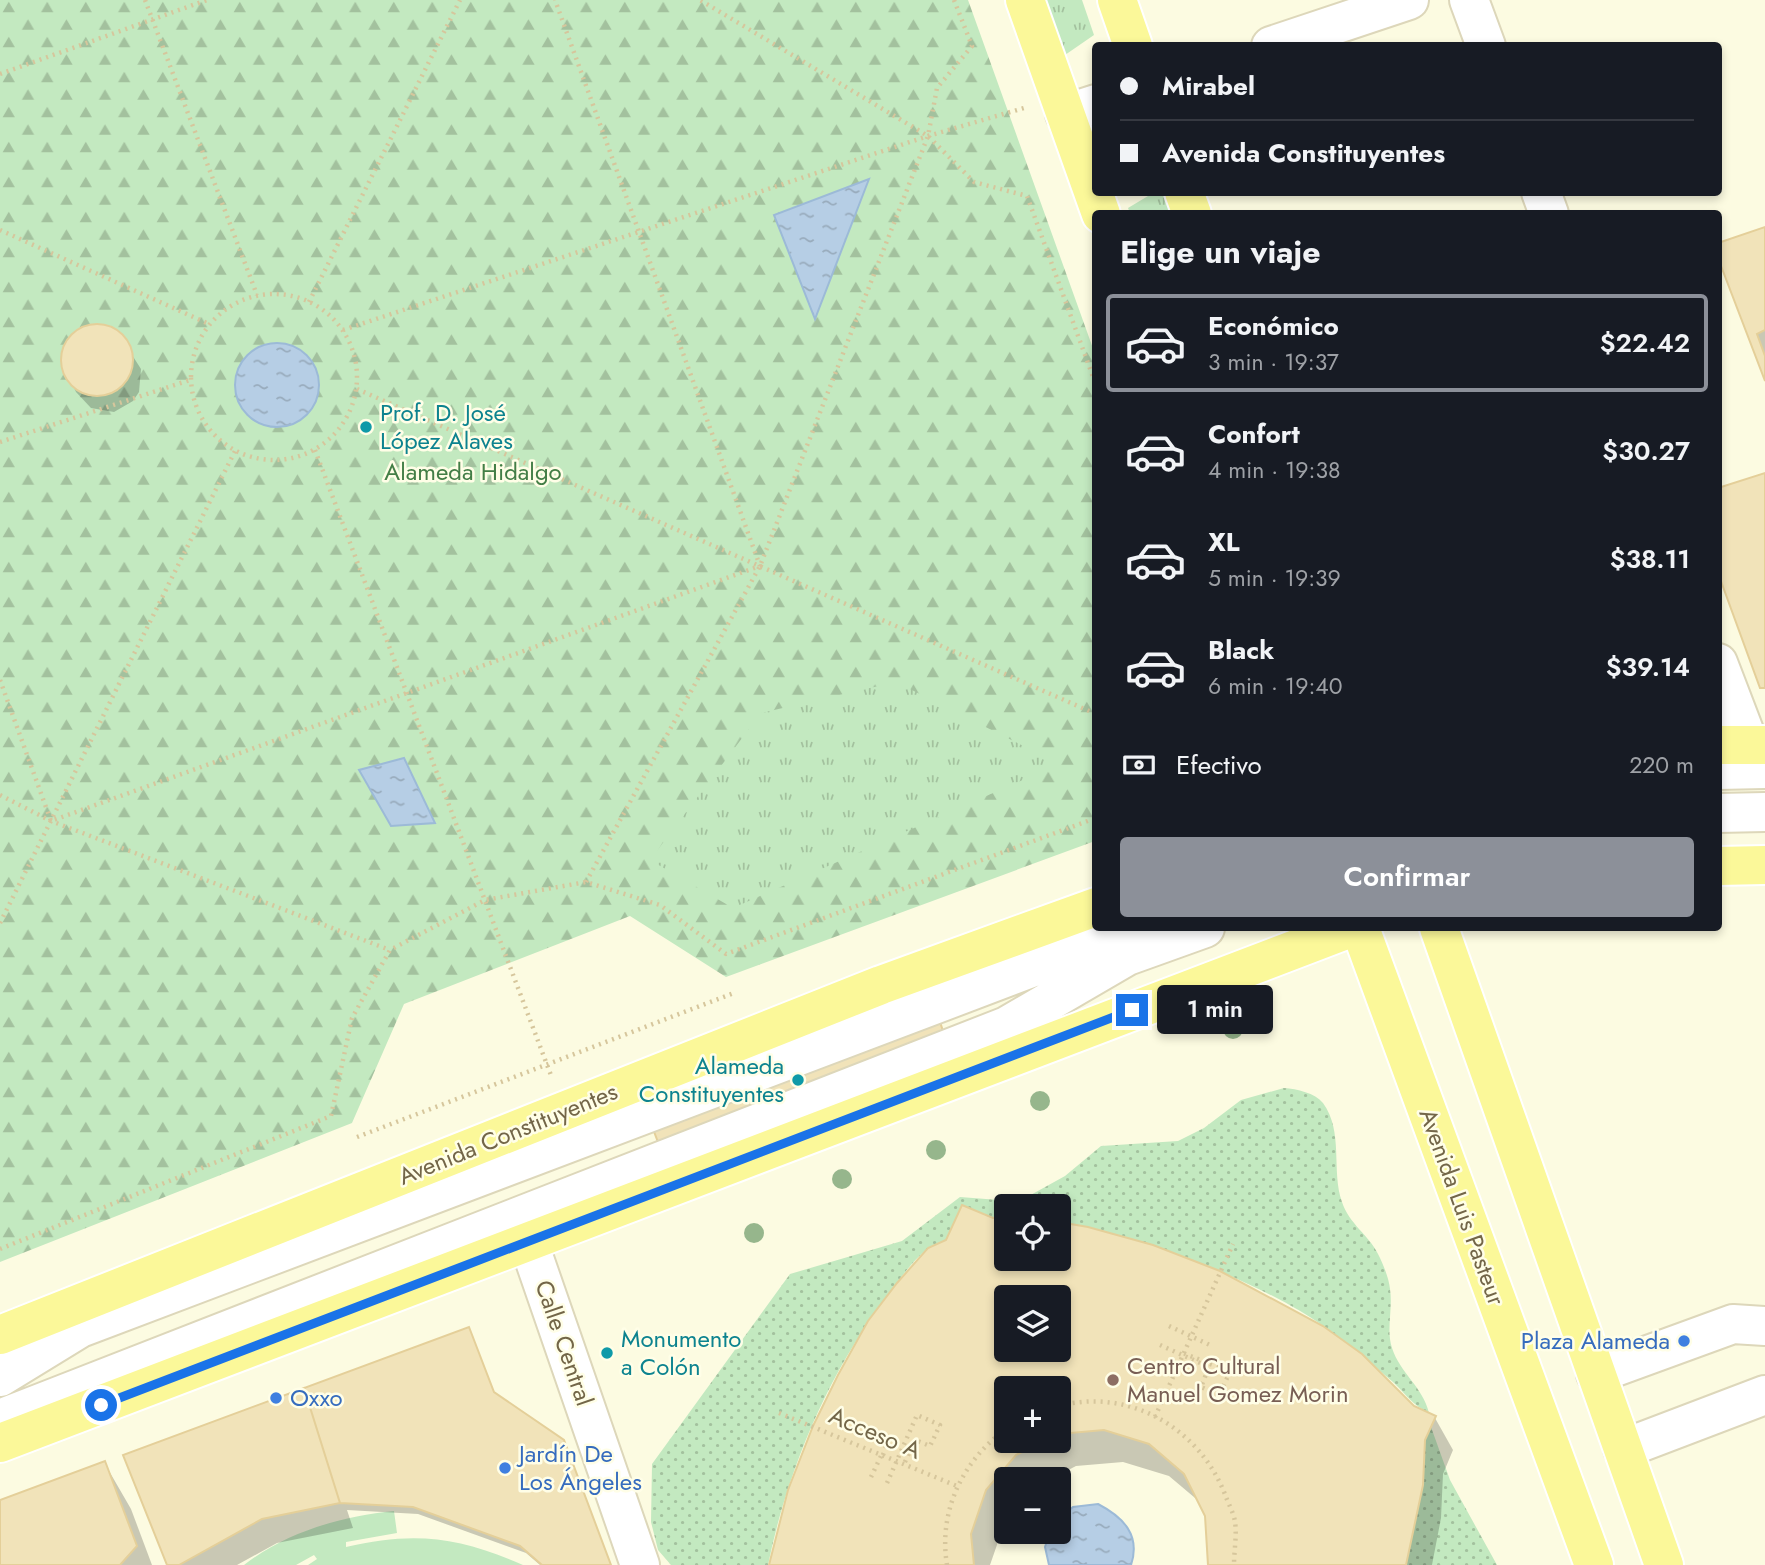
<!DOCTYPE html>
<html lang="es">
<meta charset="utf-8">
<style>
:root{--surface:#171b24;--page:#242831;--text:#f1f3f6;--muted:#9ea1a6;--line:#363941;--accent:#8c9099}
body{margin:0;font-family:Jost,sans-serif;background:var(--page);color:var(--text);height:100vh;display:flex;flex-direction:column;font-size:26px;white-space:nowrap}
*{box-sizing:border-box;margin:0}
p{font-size:23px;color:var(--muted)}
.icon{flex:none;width:38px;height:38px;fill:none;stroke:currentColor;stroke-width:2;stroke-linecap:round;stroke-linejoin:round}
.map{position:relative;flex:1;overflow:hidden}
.sheet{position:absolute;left:1092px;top:210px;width:630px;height:721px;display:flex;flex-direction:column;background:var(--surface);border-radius:7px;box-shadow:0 4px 10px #0003}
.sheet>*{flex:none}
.hud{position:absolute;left:1092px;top:42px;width:630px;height:154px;border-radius:7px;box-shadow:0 4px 10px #0003;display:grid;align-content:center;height:154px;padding:0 28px;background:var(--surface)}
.fabs{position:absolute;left:994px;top:1194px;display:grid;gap:14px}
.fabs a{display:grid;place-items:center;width:77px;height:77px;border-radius:7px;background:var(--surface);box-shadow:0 4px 10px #0003;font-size:35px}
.end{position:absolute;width:32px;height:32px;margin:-16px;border:9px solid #1a73e8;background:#fff;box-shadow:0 0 0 4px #fff}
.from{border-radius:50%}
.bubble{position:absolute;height:49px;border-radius:7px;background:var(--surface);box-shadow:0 4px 10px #0003;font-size:23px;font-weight:600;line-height:49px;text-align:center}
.hud b{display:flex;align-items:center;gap:24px;height:66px;font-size:26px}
.hud b+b{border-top:2px solid var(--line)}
.hud i{width:18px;height:18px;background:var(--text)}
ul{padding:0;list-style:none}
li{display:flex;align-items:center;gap:21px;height:98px;margin:0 14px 10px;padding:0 14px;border:4px solid transparent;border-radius:7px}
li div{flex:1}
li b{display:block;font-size:26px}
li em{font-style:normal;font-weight:600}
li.active{border-color:var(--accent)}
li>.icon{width:63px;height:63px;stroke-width:1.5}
h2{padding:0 28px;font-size:32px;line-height:84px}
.pay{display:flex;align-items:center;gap:18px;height:77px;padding:0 28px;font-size:26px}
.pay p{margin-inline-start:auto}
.button{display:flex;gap:14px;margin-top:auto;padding:14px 28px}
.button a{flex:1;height:80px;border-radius:7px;background:var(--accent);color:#fff;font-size:28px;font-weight:600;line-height:80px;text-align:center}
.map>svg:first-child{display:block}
.grass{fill:url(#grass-dots)}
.forest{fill:url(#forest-firs)}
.park{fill:url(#park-tufts)}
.pitch{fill:#c3e9c0}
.water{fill:url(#water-ripples);stroke:#9cbad7;stroke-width:2}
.shadow{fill:#0003;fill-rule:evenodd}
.building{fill:#f1e3b9;stroke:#e4cf99;stroke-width:2;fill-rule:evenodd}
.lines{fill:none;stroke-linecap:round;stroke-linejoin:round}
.minor-casing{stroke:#ddd7ba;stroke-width:42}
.major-casing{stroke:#fff;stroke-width:42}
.path{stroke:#d6c69c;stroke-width:4.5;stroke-dasharray:2 5;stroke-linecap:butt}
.minor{stroke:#fff;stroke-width:38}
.major{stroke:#fbf899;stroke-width:38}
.tree{fill:#96b68c}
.route{stroke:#1a73e8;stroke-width:9}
.culture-dot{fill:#0f9aa8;stroke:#fffee7;stroke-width:2.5}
.shop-dot{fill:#3f7fe0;stroke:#fffee7;stroke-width:2.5}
.education-dot{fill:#8d6e63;stroke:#fffee7;stroke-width:2.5}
.labels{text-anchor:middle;stroke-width:5;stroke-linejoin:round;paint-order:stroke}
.culture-label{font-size:24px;fill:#0d838f;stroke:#fffee7;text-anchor:start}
.park-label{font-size:24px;fill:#437e46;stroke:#fffee7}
.street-label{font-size:24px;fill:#736648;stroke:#fffee7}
.shop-label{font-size:24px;fill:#366cbe;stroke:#fffee7;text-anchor:start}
.education-label{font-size:24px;fill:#785e54;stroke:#fffee7;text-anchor:start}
</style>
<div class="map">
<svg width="1765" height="1565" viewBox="0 0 1765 1565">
<defs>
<pattern id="grass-dots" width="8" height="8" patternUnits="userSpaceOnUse" patternTransform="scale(1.75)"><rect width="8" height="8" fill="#c3e9c0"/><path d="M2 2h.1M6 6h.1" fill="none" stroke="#a3c19e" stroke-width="1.8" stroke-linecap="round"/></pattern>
<pattern id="forest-firs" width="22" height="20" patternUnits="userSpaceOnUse" patternTransform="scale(1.75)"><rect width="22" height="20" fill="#c3e9c0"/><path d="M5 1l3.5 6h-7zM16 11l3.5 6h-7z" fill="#a3c19e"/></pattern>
<pattern id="park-tufts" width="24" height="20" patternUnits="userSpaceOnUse" patternTransform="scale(1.75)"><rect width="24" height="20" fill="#c3e9c0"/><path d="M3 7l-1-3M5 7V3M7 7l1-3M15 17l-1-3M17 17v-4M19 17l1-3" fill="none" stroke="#a3c19e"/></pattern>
<pattern id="water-ripples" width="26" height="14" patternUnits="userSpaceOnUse" patternTransform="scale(1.75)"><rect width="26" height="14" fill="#b6cee5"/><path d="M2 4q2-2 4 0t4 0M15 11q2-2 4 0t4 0" fill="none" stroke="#98abbc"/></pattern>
</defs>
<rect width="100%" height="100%" fill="#fcfbe1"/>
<!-- grass -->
<path class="grass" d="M1284,1088C1297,1089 1315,1093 1323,1103C1344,1132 1331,1171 1342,1202C1349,1224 1369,1235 1378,1254C1383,1264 1389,1278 1390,1289C1393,1309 1386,1330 1392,1348C1400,1373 1423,1387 1429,1413C1412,1405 1406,1394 1393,1382C1371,1363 1350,1345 1326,1328C1259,1280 1140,1237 1059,1222V1206H1006V1218H993L962,1205C957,1215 953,1230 946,1239C942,1244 933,1245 927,1249C909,1264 894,1287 880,1306C825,1380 786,1476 768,1565H671L658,1550L651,1522L652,1464L790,1274L902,1241L960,1197L999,1200L1027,1197L1065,1176L1101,1146L1178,1141L1204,1128L1241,1100Z
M1431,1427L1450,1480L1497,1565H1406L1423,1485L1425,1440Z"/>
<!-- forest -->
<path class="forest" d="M0,0H968L1095,354V841L726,977L630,916L404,1004L352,1123L0,1262Z"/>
<!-- park -->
<path class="park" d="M1046,0H1082L1094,35L1065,55Z
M1153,193H1184L1190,213H1130L1128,208Z
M896,682L1059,764L733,908L650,860L761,713Z"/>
<!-- pitch -->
<path class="pitch" d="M394,1511L397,1533L346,1542V1547C415,1531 459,1537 523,1565H308L317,1559L314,1555L296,1565H244C286,1532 342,1516 394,1511Z"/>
<!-- water -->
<path class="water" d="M869,179L815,319L774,215Z
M235 385a42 42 0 1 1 84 0a42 42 0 1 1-84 0Z
M404,758L435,823L391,826L359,770Z
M1098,1504C1123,1517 1141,1535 1131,1565H1049L1045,1547L1050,1531H1059V1518L1073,1507Z"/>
<!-- shadow -->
<path class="shadow" d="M1765,229V377L1718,253Z
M96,326L118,333L141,369L139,392L133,401L114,412L91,408L76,392L63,364L68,342L75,334Z
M1006,1219V1258H1059V1223L1088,1229L1435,1418L1453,1450L1443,1474L1441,1518L1432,1565H1210L1207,1515L1201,1503L1169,1476L1123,1462L1076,1466L1051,1479H1006V1519L990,1565H770L993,1220ZM1006,1297H1059V1349H1006ZM1006,1388H1059V1440H1006Z
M495,1395L563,1441L611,1565H540L526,1553L418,1514L347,1510L353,1528L277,1543L237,1565H168Z
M105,1464L131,1509L152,1565H0V1502Z"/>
<!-- building -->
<path class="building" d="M1765,227V330L1757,334L1765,356V381L1718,258V243Z
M61 360a36 36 0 1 1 72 0a36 36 0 1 1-72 0Z
M1765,473V688H1760L1718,573V488Z
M936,1010L946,1040L661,1150L650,1121Z
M962,1205L993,1218H1006V1258H1059V1222L1088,1227L1153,1245L1220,1271L1323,1326L1362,1354L1414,1406L1436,1416L1425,1440L1423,1485L1406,1565H1208L1205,1516L1184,1474L1149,1444L1104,1430L1059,1434V1388H1006V1440H1045L1016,1455L986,1490L971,1534L974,1565H769L788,1490L813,1426L838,1375L868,1321L897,1283L928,1248L946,1240ZM1006,1297H1059V1349H1006Z
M469,1327L494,1392L564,1440L611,1565H542L520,1546L413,1507L340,1503L304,1388Z
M304,1388L340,1503L262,1519L179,1565H167L123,1455Z
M105,1461L137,1546L120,1565H0V1500Z"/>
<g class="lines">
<defs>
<path id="minor" d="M1469,0L1486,46
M1271,46L1409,0
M1065,114L1096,104
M1541,192L1549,214
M1718,663L1749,744
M1718,770L1765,769
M1718,813L1765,812
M528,1241L640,1565
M1596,1374L1733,1324L1765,1326
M0,1377L80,1328L1137,928
M0,1419L1007,1026L1127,956L1205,928
M1623,1449L1765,1395"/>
<path id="major" d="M1025,0L1101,214
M1117,0L1133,46
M1184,192L1192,214
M1718,745H1765
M1718,866L1765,865
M1360,928L1594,1565
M1439,928L1664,1565
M0,1335L881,985L1096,907
M0,1443L1351,928"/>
</defs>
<!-- minor casing -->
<use href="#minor" class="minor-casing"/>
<!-- major casing -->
<use href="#major" class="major-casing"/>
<!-- path -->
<path class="path" d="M145,0L257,295
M954,0L972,46L937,88L928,136L974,182L1027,196L1096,385
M0,74L207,0
M0,230L209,324
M191 377a83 83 0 1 1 166 0a83 83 0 1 1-166 0Z
M309,302L460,0
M343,330L928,136L1024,108
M357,389L1096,714
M0,442L190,380
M315,450L552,1078
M0,680L51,821L760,566L555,0
M0,795L51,821L390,950
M586,882L760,566L928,136L700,0
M0,923L235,451
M357,1137L734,993
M0,1249L331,1116L352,1018L390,950L485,900L586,882L660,905L726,954L1096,818
M1169,1326L1212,1346
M1160,1345L1209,1367L1201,1387L1219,1395L1230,1372L1183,1353
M1059,1406C1130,1387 1201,1429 1226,1497C1229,1505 1234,1514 1235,1522C1237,1535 1234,1551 1234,1565
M779,1413L957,1486
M1155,1417L1233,1244
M883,1455L890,1436
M871,1477L882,1454
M887,1483L917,1415L940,1425L930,1446L915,1440L904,1464
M947,1565C938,1511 963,1460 1006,1429"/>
<!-- minor -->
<use href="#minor" class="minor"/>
<!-- major -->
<use href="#major" class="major"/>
</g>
<!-- trees -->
<g class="tree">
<circle cx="1233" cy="1029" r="10"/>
<circle cx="1040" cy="1101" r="10"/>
<circle cx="936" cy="1150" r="10"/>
<circle cx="842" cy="1179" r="10"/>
<circle cx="754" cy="1233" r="10"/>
</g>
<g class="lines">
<!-- route -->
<path class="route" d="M101,1405L1132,1010"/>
</g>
<!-- markers -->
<g class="culture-dot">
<circle cx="366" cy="427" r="7"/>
<circle cx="798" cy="1080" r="7"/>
<circle cx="607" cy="1353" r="7"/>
</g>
<g class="shop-dot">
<circle cx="1684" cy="1341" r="7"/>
<circle cx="276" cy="1398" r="7"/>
<circle cx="505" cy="1468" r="7"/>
</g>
<circle class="education-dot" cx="1113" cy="1380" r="7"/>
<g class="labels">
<!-- culture labels -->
<g class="culture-label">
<text x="380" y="421">Prof. D. José<tspan x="380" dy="28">López Alaves</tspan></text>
<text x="784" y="1074" text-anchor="end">Alameda<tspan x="784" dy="28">Constituyentes</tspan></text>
<text x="621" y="1347">Monumento<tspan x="621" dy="28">a Colón</tspan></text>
</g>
<!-- park labels -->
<g class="park-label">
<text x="473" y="480">Alameda Hidalgo</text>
</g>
<!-- street labels -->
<g class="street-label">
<text transform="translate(508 1134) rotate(-22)" y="8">Avenida Constituyentes</text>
<text transform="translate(1462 1207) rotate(70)" y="8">Avenida Luis Pasteur</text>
<text transform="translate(564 1343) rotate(71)" y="8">Calle Central</text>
<text transform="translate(875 1433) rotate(23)" y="8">Acceso A</text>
</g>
<!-- shop labels -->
<g class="shop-label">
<text x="1670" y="1349" text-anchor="end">Plaza Alameda</text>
<text x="290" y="1406">Oxxo</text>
<text x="519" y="1462">Jardín De<tspan x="519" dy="28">Los Ángeles</tspan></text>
</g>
<!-- education labels -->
<g class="education-label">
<text x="1127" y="1374">Centro Cultural<tspan x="1127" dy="28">Manuel Gomez Morin</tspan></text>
</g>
</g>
</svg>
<div class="fabs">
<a><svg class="icon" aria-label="locate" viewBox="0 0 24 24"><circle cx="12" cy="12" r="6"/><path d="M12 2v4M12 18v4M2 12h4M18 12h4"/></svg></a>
<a><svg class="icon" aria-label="layers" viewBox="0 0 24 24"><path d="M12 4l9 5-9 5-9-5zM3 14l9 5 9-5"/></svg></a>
<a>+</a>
<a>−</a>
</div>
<i class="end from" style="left:101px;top:1405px"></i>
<i class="end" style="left:1132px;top:1010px"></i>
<div class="bubble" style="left:1157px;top:985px;width:116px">1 min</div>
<div class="hud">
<b><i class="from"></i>Mirabel</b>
<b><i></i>Avenida Constituyentes</b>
</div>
<section class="sheet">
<h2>Elige un viaje</h2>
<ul>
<li class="active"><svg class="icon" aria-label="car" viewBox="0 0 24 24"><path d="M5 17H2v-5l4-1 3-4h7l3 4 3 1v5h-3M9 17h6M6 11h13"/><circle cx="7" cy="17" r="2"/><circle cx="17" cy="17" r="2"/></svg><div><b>Económico</b><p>3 min · 19:37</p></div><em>$22.42</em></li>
<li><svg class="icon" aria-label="car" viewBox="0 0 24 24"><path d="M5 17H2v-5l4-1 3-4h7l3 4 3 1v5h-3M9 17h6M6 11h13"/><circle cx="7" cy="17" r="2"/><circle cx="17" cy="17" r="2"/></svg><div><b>Confort</b><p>4 min · 19:38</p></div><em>$30.27</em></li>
<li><svg class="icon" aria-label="car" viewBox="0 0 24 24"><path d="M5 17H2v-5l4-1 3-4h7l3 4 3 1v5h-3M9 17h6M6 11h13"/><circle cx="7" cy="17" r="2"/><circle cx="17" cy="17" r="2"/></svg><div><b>XL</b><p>5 min · 19:39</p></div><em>$38.11</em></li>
<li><svg class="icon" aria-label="car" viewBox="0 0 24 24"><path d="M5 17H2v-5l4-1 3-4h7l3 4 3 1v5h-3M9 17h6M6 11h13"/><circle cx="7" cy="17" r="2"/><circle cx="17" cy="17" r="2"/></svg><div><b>Black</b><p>6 min · 19:40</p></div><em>$39.14</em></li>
</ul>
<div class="pay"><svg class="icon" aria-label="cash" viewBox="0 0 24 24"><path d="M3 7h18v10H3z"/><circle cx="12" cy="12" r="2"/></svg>Efectivo<p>220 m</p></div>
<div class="button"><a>Confirmar</a></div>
</section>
</div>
